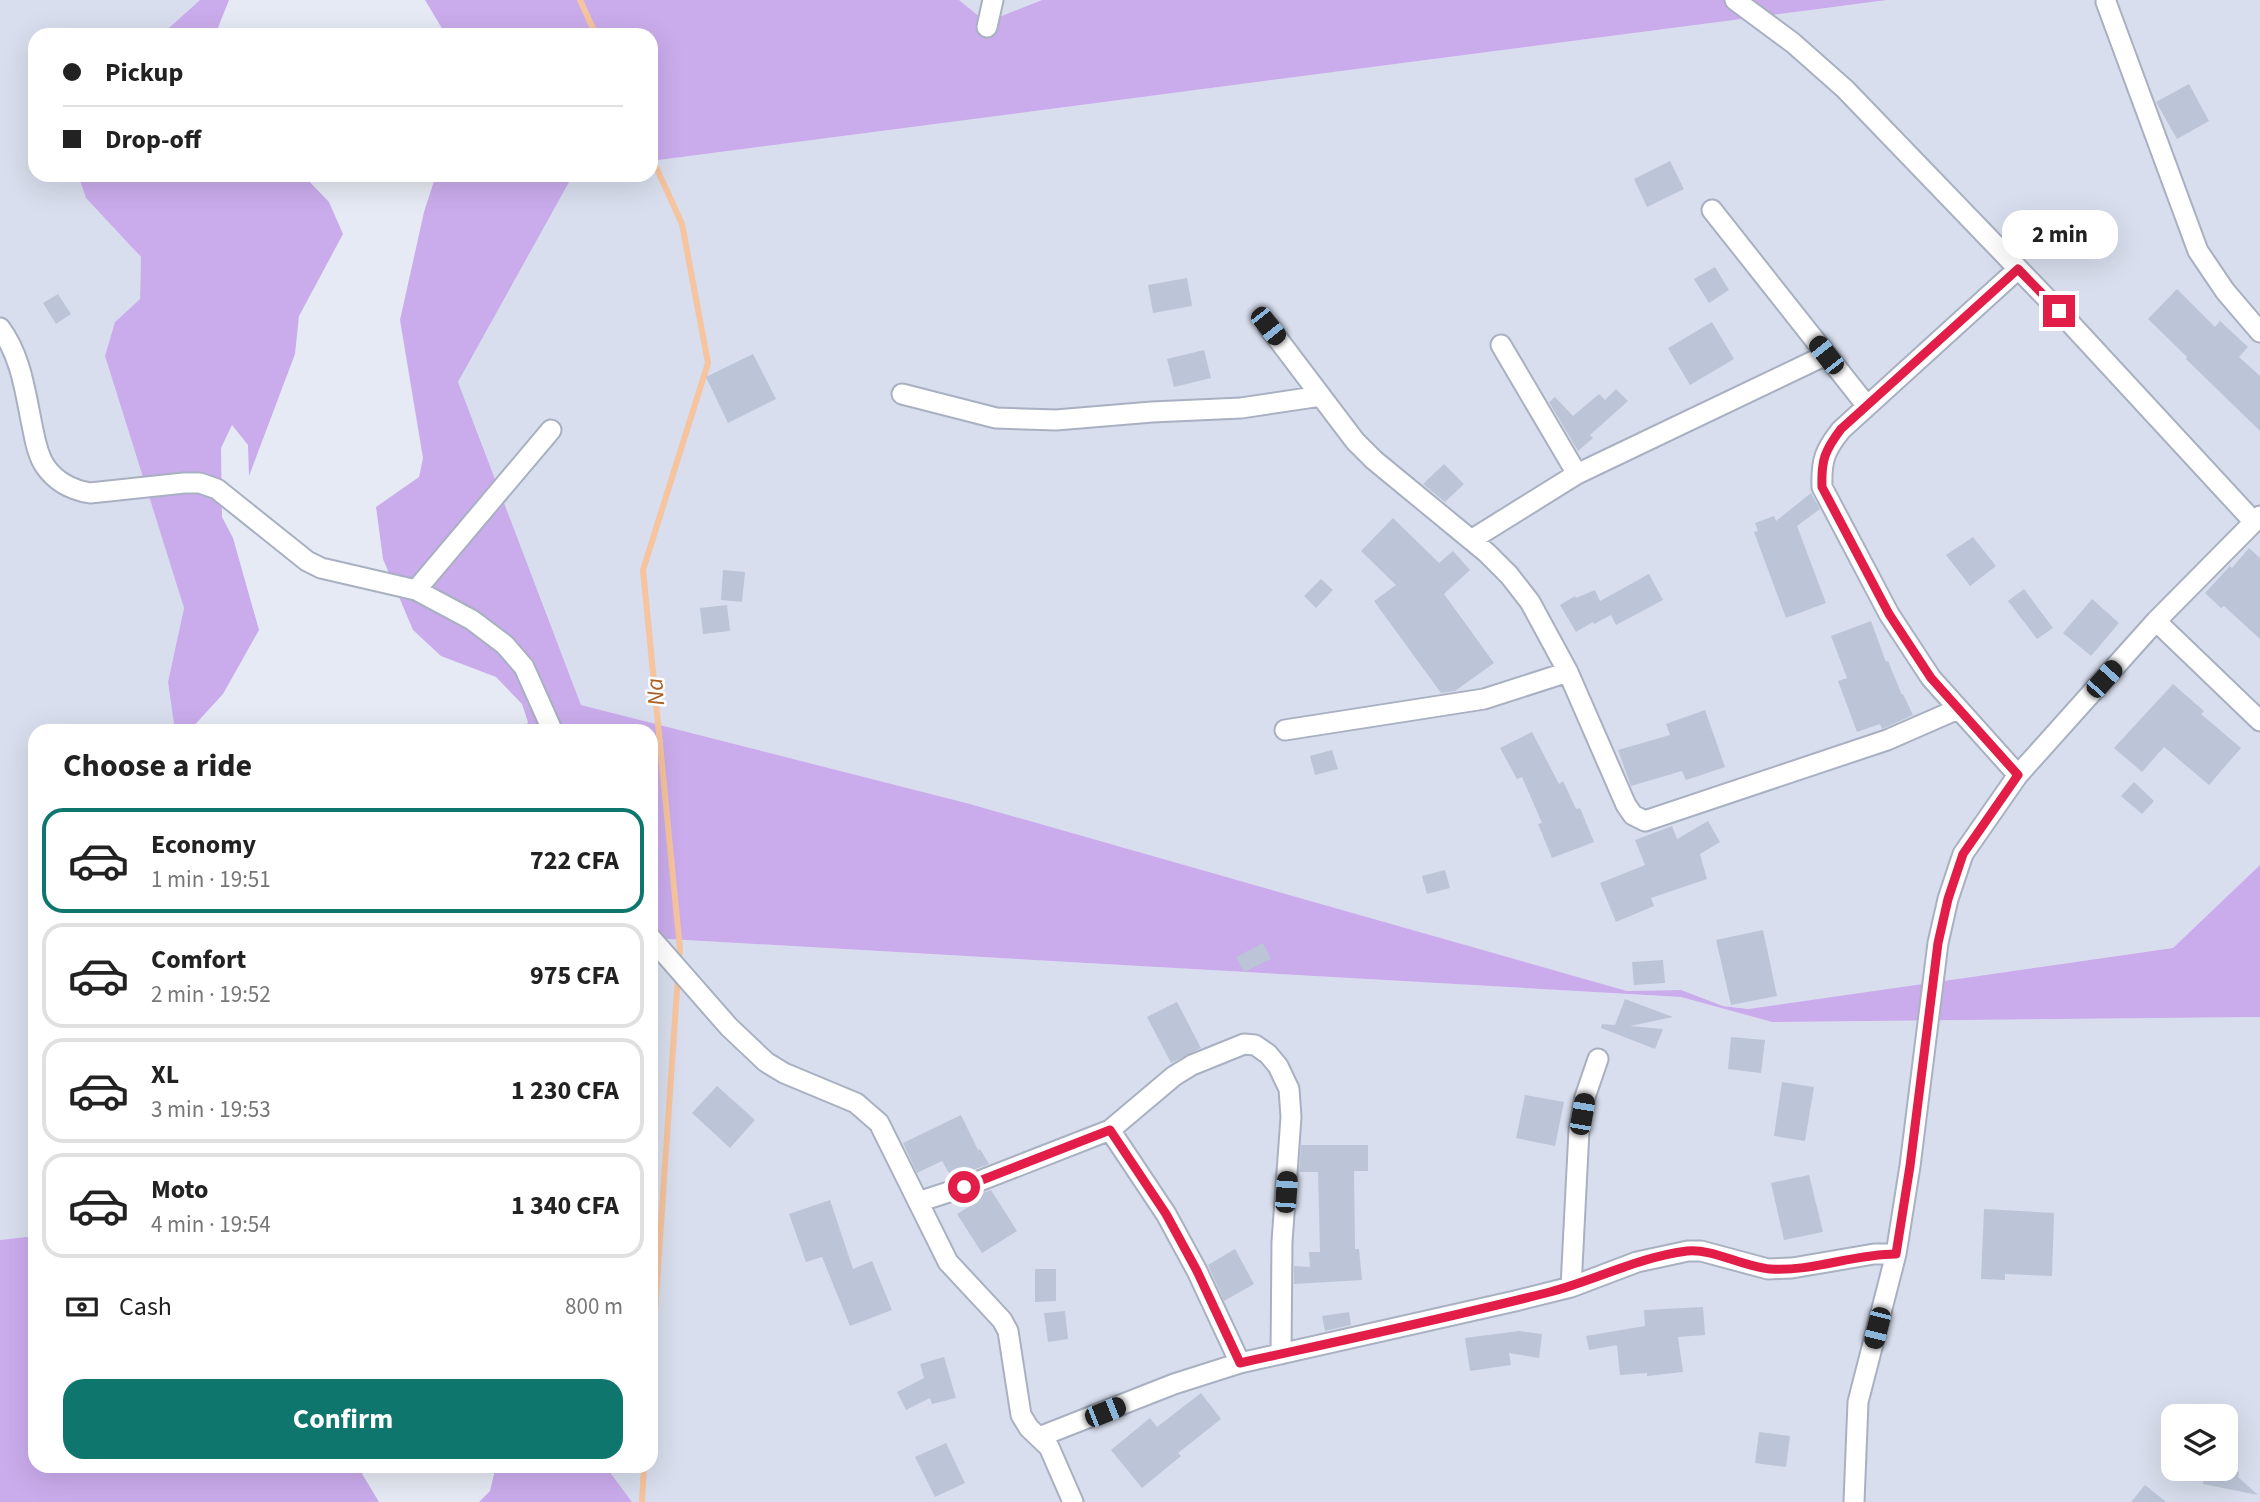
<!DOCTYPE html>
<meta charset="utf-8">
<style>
:root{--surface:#fff;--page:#f2f2f2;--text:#222;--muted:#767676;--line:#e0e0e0;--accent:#0f766e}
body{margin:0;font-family:"Source Sans 3",sans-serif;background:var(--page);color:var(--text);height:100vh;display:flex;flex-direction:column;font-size:26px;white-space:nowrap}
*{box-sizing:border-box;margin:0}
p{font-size:23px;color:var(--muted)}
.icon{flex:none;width:38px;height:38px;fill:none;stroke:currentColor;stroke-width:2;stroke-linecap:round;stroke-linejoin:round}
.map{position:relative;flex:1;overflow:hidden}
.sheet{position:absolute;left:28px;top:724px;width:630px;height:749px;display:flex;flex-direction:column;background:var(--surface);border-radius:21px;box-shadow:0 7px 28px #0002}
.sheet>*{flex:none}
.guide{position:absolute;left:28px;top:28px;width:630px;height:154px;border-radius:21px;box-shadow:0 7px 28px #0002;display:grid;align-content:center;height:154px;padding:0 35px;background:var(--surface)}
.fabs{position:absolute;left:2161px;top:1404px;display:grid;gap:14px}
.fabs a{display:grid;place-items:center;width:77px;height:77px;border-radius:14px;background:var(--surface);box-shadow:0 7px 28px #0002;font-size:35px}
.end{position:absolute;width:32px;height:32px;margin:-16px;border:9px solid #e11d48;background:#fff;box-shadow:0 0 0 4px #fff}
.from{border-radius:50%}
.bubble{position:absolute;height:49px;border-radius:21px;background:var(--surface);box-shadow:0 7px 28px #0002;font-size:23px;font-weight:700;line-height:49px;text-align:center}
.car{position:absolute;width:21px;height:42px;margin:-21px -10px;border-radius:9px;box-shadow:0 0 5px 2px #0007;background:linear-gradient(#222 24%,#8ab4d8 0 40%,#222 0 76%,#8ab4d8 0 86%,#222 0)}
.guide b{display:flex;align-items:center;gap:24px;height:66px;font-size:26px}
.guide b+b{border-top:2px solid var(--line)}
.guide i{width:18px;height:18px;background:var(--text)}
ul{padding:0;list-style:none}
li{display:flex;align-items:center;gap:21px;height:105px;margin:0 14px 10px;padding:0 21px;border:4px solid var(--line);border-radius:21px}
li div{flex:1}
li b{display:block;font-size:26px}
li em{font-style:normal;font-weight:700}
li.selected{border-color:var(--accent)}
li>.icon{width:63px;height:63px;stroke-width:1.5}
h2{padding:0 35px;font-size:32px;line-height:84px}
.pay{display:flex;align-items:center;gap:18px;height:77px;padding:0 35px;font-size:26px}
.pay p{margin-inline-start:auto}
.button{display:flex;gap:14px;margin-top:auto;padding:14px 35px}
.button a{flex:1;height:80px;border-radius:21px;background:var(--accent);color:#fff;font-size:28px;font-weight:700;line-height:80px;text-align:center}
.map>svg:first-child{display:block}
.residential{fill:#d8deed;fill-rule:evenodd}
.green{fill:#caacec}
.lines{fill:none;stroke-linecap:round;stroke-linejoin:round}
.stream{stroke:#f6c49e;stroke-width:6}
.building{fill:#bbc5d7}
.street-casing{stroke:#a8b0c1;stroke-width:23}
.street{stroke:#fff;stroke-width:19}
.route{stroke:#e11d48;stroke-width:9}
.labels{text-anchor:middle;stroke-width:5;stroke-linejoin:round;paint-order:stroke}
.water-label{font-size:24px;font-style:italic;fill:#ab6023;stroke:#fff}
</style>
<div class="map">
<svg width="2260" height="1502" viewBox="0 0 2260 1502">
<rect width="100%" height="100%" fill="#e6eaf4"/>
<!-- residential -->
<path class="residential" d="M0,0H200L161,35H35V175H78L86,198L141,257L140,299L115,322L105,356L184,608L168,682L175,731L35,732V1236L0,1240Z
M959,0H1042L986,22Z
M1887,0H2260V865L2173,948L1748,1009L1723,1006L1681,990L1627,991L970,804L581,705L458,382L573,175H651V161Z
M651,938L1681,997L1772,1022L2260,1017V1502H632L606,1467L651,1466ZM2174,1416H2226V1468H2174Z"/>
<!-- green -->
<path class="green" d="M200,0H229L215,35H161Z
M425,0H959L986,22L1042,0H1887L651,161V35H446Z
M78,175H303L329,202L343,234L299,316L295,354L249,476L248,445L232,425L221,448L222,517L233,538L259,630L223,694L189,731H175L168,682L184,608L105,356L115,322L140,299L141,257L86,198Z
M436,175H573L458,382L581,705L970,804L1627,991L1681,990L1723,1006L1748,1009L2173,948L2260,865V1017L1772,1022L1681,997L651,938V732L523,731L528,722L522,704L496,677L441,656L413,630L383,559L376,507L419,477L423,458L400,320L424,212Z
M35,1236V1466L358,1467L379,1502H0V1240Z
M496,1466L606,1467L632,1502H479L490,1491Z"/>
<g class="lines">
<!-- stream -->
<path class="stream" d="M580,0L596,35
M651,156L682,224L708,363L643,570L680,949L679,964
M651,1371L678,975
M642,1502L644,1466"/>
</g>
<!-- building -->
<path class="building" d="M2189,84L2209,121L2177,139L2156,102Z
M1670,161L1684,189L1647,207L1634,179Z
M1715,267L1729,290L1709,303L1694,279Z
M1187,278L1192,306L1153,313L1148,285Z
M2177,289L2215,327L2220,321L2248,347L2239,357L2260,376V431L2186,359L2187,357L2148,319Z
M58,294L71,314L56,324L43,303Z
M1712,322L1734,359L1690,385L1668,348Z
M1204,350L1211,378L1174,387L1167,359Z
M753,354L776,399L728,423L706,377Z
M1616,389L1628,401L1590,435L1593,438L1578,451L1549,402L1555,397L1573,416L1599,394L1605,400Z
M1444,464L1464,484L1445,502L1423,484Z
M1811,493L1820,509L1797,526L1826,603L1786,618L1754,532L1758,531L1755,523L1774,516L1776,521Z
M1393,518L1439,563L1453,551L1470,570L1444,594L1494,663L1455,691L1441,693L1374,601L1396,585L1361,551Z
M1973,537L1996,566L1970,586L1946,555Z
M2249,548L2260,558V639L2224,606L2221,608L2205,593L2230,566L2232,568Z
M723,570L745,572L742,602L721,600Z
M1649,574L1663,600L1616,625L1611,615L1594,624L1593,622L1576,632L1560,605L1575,596L1576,598L1595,590L1600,601Z
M1321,579L1333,590L1316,608L1304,596Z
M2024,589L2053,628L2037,639L2008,601Z
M2092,599L2119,623L2091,656L2063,633Z
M727,605L730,631L703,634L700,608Z
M1871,621L1886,662L1888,661L1902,695L1903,694L1913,715L1882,729L1880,724L1857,732L1838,681L1847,678L1831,636Z
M2173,684L2204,711L2201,714L2241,748L2209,785L2164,747L2142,772L2114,748Z
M1705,710L1725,767L1686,780L1682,771L1631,786L1618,750L1670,735L1666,724Z
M1532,732L1559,784L1563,781L1576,809L1580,808L1594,842L1552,858L1538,824L1542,823L1522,777L1517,779L1500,748Z
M1332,750L1338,769L1315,775L1310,756Z
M2134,782L2154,801L2142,814L2121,796Z
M1708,821L1720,842L1700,854L1707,879L1651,898L1654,906L1616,922L1600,883L1645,865L1635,840L1672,826L1677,839Z
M1445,870L1450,888L1427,894L1422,876Z
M1763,930L1777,996L1731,1005L1716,940Z
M1263,943L1271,959L1244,972L1236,957Z
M1663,960L1665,983L1634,985L1632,962Z
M1625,999L1673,1017L1630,1026L1663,1029L1655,1049L1601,1028L1602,1024L1615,1025Z
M1177,1002L1201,1048L1171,1063L1147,1017Z
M1731,1037L1765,1040L1761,1073L1728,1069Z
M1782,1082L1814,1087L1805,1141L1774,1136Z
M717,1086L755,1120L730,1148L692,1113Z
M1525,1095L1564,1102L1555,1146L1516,1138Z
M961,1115L978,1150L980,1149L989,1164L952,1178L942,1161L917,1173L903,1143Z
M1301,1145H1368V1171H1354L1355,1249H1359L1362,1280L1294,1284V1266L1310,1267L1309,1252H1320L1318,1172H1299Z
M1809,1175L1823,1232L1784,1240L1771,1183Z
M991,1190L1017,1231L982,1253L957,1214L970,1206L966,1199Z
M830,1200L853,1269L872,1261L892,1310L850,1326L822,1257L806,1262L789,1214Z
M1984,1209L2054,1213L2052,1276L2005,1274V1280L1981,1279Z
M1235,1249L1254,1284L1224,1301L1208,1265Z
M1035,1269H1056V1301L1035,1302Z
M1703,1307L1705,1335L1678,1337L1683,1372L1647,1376V1373L1620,1375L1617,1345L1589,1350L1586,1336L1645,1326L1644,1310Z
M1065,1311L1068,1339L1048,1342L1044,1313Z
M1349,1312L1351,1325L1325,1331L1322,1316Z
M1519,1331L1542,1334L1539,1358L1509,1353L1511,1365L1470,1371L1465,1338Z
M944,1357L956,1398L932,1404L930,1398L906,1410L897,1392L924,1378L920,1364Z
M1201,1393L1221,1419L1178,1453L1181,1456L1142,1488L1111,1450L1150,1418L1157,1427Z
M1759,1432L1790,1436L1786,1467L1755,1463Z
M946,1443L965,1483L935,1497L915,1457Z
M2206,1468H2222L2239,1472L2238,1477L2258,1495L2203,1484Z
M2145,1485L2166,1502H2131Z"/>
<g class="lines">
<defs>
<path id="street" d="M1735,0L1793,43L1845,89L2059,311L2254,522
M2106,2L2198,251L2225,291L2260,332
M987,27L993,0
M1712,210L1867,406
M1268,326L1355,441L1374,460L1487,553L1509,575L1530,602L1568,672L1626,805L1633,815L1645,821L1887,740L1958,709
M0,328C21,356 25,391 32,425C35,439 37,454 45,466C56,482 72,490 90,493L184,483H200L217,489L307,561L321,568L416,590L472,620L505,645L524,667L553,732
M1501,345L1577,474
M902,394L996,418L1056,420L1152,412L1241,408L1321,396
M1471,540L1577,474L1826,355
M416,590L551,430
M2156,621L2260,721
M1285,730L1484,699L1568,672
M2018,775L1931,678L1889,614L1822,487C1821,460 1825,450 1841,430L2018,269
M651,938L729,1027L766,1062L784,1073L856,1103L879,1123L948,1262L1002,1320L1008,1331L1021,1415L1029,1428L1049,1447L1073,1502
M1110,1130L1166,1214L1197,1271L1240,1363
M918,1202L964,1187L1110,1130L1174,1076L1192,1065L1244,1044L1255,1045L1268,1054L1278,1066L1289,1089L1291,1117L1282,1242L1281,1354
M1571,1287L1579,1130L1585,1097L1598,1059
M1039,1437L1174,1384L1240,1363L1515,1301L1571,1287L1637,1262L1688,1251H1701L1768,1269L1792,1268L1874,1254H1896
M1854,1502L1858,1402L1896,1254L1910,1166L1938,943L1948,899L1963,854L2018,775L2156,621L2260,516"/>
</defs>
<!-- street casing -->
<use href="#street" class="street-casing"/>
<!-- street -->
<use href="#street" class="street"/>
</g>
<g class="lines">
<!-- route -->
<path class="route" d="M964,1187L1110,1130L1166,1214L1197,1271L1240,1363C1344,1340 1448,1318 1550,1292C1596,1280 1639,1257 1687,1251C1712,1248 1743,1267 1770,1269C1812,1272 1853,1254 1896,1254L1910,1166L1938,943L1948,899L1963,854L2018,775L1931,678L1889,614L1822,487C1821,460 1825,450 1841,429L2018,269L2059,311"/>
</g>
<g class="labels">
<!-- water labels -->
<g class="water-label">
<text transform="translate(655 692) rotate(-95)" y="8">Na</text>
</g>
</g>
</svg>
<div class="fabs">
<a><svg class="icon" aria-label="layers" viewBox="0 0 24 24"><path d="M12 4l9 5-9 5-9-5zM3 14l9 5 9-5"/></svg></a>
</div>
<i class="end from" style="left:964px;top:1187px"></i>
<i class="end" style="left:2059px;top:311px"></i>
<div class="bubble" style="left:2002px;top:210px;width:116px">2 min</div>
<i class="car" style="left:1268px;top:326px;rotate:142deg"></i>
<i class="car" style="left:1826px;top:355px;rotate:322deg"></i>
<i class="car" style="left:2104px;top:679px;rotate:42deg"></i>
<i class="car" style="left:1582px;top:1114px;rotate:10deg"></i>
<i class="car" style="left:1286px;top:1192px;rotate:4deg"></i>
<i class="car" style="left:1877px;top:1328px;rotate:194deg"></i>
<i class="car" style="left:1105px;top:1412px;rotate:68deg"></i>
<div class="guide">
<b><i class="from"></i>Pickup</b>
<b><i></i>Drop-off</b>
</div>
<section class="sheet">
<h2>Choose a ride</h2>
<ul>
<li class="selected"><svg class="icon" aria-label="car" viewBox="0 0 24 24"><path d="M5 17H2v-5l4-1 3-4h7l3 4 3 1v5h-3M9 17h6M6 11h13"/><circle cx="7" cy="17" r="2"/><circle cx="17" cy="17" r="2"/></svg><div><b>Economy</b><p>1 min · 19:51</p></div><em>722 CFA</em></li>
<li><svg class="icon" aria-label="car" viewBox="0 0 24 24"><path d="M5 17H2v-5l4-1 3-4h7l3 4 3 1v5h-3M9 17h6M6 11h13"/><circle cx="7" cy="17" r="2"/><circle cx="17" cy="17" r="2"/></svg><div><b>Comfort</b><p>2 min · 19:52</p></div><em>975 CFA</em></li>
<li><svg class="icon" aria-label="car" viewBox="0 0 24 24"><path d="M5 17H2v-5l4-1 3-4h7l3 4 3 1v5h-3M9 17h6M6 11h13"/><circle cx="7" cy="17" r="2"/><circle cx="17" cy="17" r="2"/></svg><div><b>XL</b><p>3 min · 19:53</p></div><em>1 230 CFA</em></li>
<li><svg class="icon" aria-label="car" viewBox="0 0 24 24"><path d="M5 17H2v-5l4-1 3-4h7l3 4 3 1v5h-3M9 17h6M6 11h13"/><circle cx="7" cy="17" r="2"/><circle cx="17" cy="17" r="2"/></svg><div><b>Moto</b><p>4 min · 19:54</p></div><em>1 340 CFA</em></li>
</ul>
<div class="pay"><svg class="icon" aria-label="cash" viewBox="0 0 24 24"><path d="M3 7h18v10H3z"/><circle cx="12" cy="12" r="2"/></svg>Cash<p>800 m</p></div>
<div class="button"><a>Confirm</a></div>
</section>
</div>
